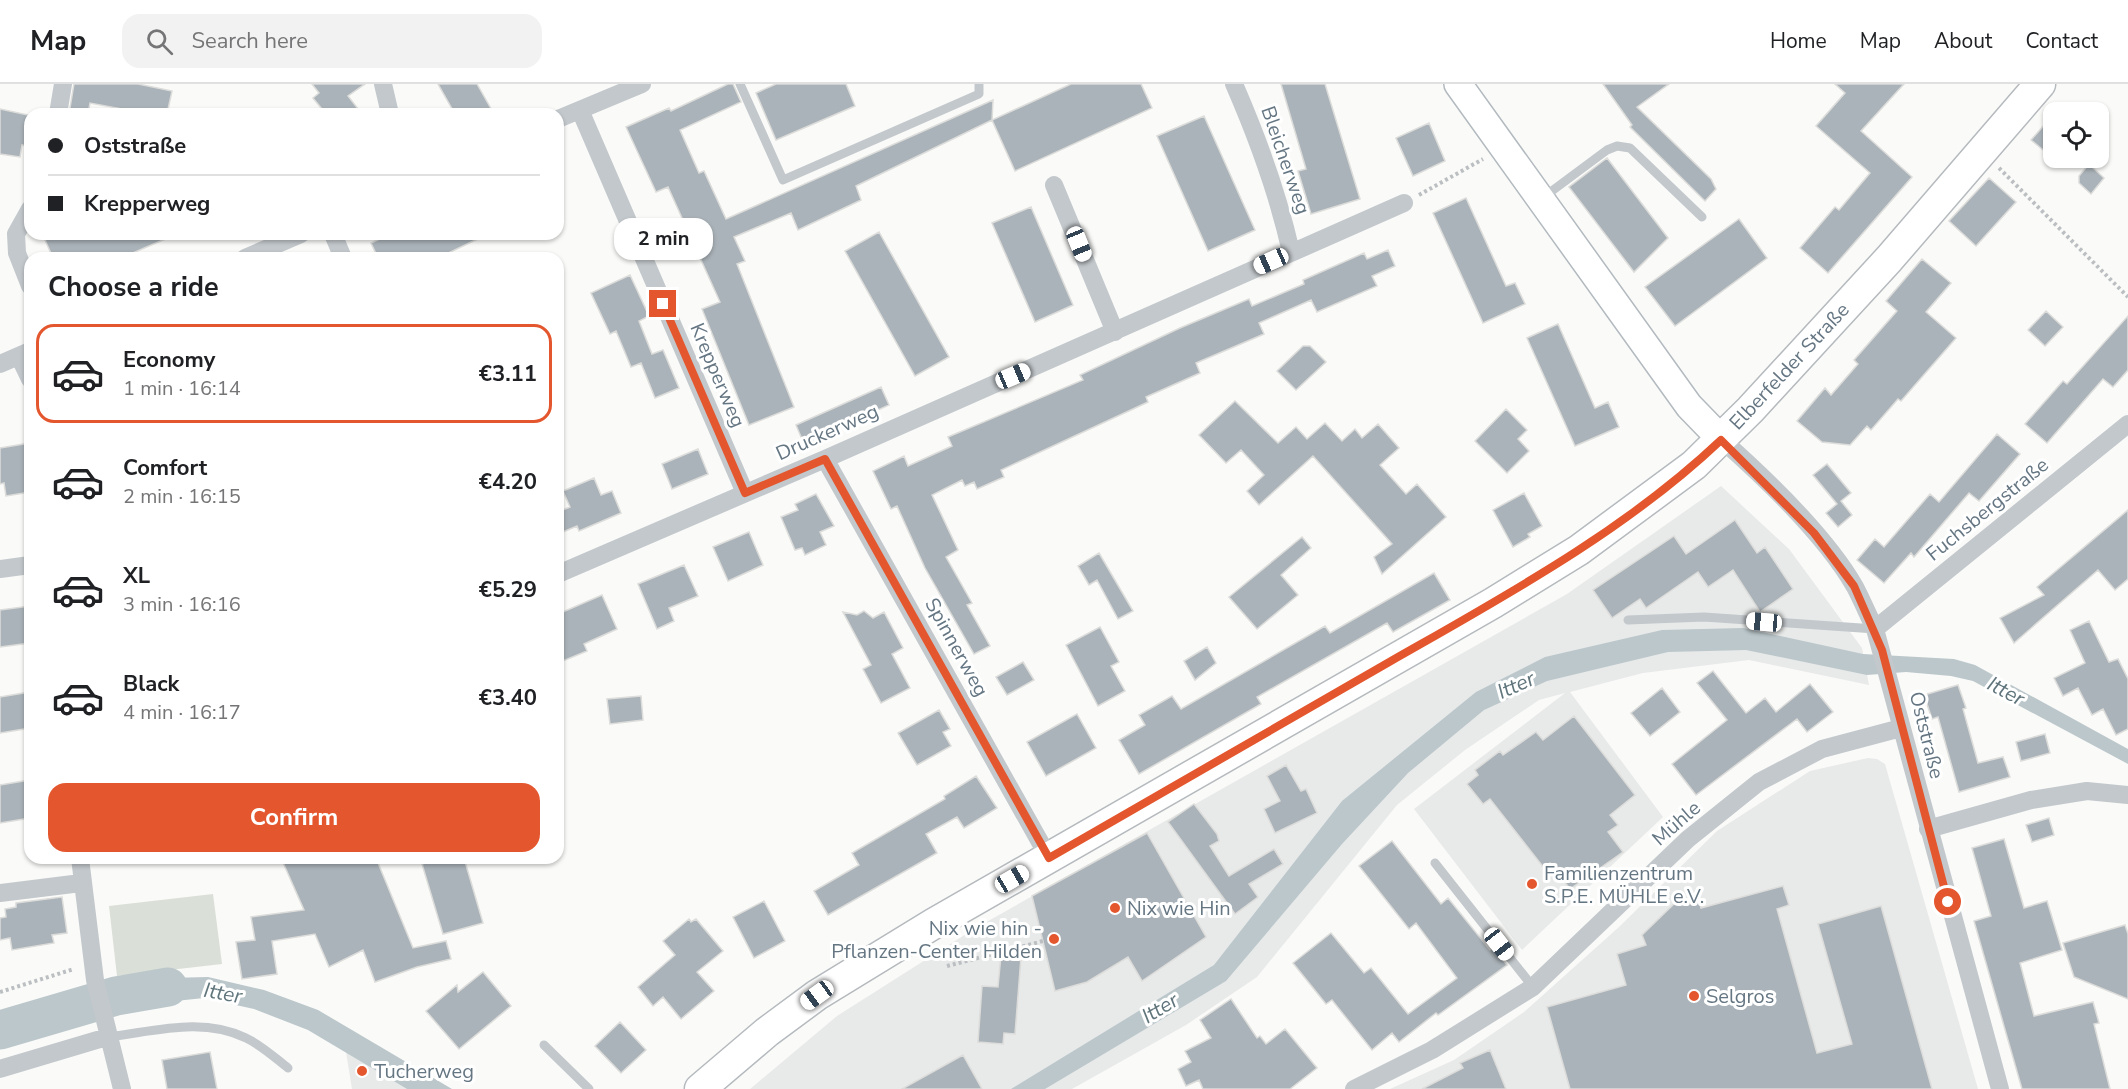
<!DOCTYPE html>
<meta charset="utf-8">
<style>
:root{--surface:#fff;--page:#f2f2f2;--text:#202124;--muted:#757577;--line:#e0e0e0;--accent:#e4572e}
body{margin:0;font-family:"Nunito Sans",sans-serif;background:var(--page);color:var(--text);height:100vh;display:flex;flex-direction:column;font-size:22px;white-space:nowrap}
*{box-sizing:border-box;margin:0}
p{font-size:20px;color:var(--muted)}
.icon{flex:none;width:33px;height:33px;fill:none;stroke:currentColor;stroke-width:2;stroke-linecap:round;stroke-linejoin:round}
.map{position:relative;flex:1;overflow:hidden}
.panel{position:absolute;left:24px;top:168px;width:540px;height:612px;display:flex;flex-direction:column;background:var(--surface);border-radius:18px;box-shadow:0 2px 4px #0004}
.panel>*{flex:none}
.banner{position:absolute;left:24px;top:24px;width:540px;height:132px;border-radius:18px;box-shadow:0 2px 4px #0004;display:grid;align-content:center;height:132px;padding:0 24px;background:var(--surface)}
.controls{position:absolute;left:2043px;top:18px;display:grid;gap:12px}
.controls a{display:grid;place-items:center;width:66px;height:66px;border-radius:12px;background:var(--surface);box-shadow:0 2px 4px #0004;font-size:30px}
.end{position:absolute;width:27px;height:27px;margin:-14px;border:8px solid #e4572e;background:#fff;box-shadow:0 0 0 3px #fff}
.from{border-radius:50%}
.bubble{position:absolute;height:42px;border-radius:18px;background:var(--surface);box-shadow:0 2px 4px #0004;font-size:20px;font-weight:700;line-height:42px;text-align:center}
.car{position:absolute;width:18px;height:36px;margin:-18px -9px;border-radius:8px;box-shadow:0 0 4px 2px #0007;background:linear-gradient(#fff 24%,#345 0 40%,#fff 0 76%,#345 0 86%,#fff 0)}
.banner b{display:flex;align-items:center;gap:21px;height:57px;font-size:22px}
.banner b+b{border-top:2px solid var(--line)}
.banner i{width:15px;height:15px;background:var(--text)}
ul{padding:0;list-style:none}
li{display:flex;align-items:center;gap:18px;height:99px;margin:0 12px 9px;padding:0 12px;border:3px solid transparent;border-radius:18px}
li div{flex:1}
li b{display:block;font-size:22px}
li em{font-style:normal;font-weight:700}
li.on{border-color:var(--accent)}
li>.icon{width:54px;height:54px;stroke-width:1.5}
h2{padding:0 24px;font-size:27px;line-height:72px}
.action{display:flex;gap:12px;margin-top:auto;padding:12px 24px}
.action a{flex:1;height:69px;border-radius:18px;background:var(--accent);color:#fff;font-size:24px;font-weight:700;line-height:69px;text-align:center}
header{display:flex;align-items:center;gap:36px;box-sizing:border-box;height:84px;padding:0 30px;background:var(--surface);border-bottom:2px solid var(--line)}
header strong{font-size:28px}
nav{display:flex;gap:33px;margin-inline-start:auto;font-size:21px}
.search{width:420px;height:54px;background:var(--page);display:flex;align-items:center;gap:15px;box-sizing:border-box;padding:0 21px;border-radius:18px;color:var(--muted);font-size:22px}
.map>svg:first-child{display:block}
.built{fill:#e8e9e9}
.green{fill:#dadfd7}
.water{fill:#bbc7cb}
.lines{fill:none;stroke-linecap:round;stroke-linejoin:round}
.river{stroke:#bbc7cb;stroke-width:39}
.building{fill:#aab3b9;stroke:#dcdcda;stroke-width:1.5}
.secondary-casing{stroke:#b3babf;stroke-width:30}
.primary-casing{stroke:#b5babe;stroke-width:33}
.path{stroke:#bbbfc2;stroke-width:4;stroke-dasharray:3 3;stroke-linecap:butt}
.lane{stroke:#c3c8cc;stroke-width:9}
.street{stroke:#c3c8cc;stroke-width:18}
.secondary{stroke:#fff;stroke-width:27}
.primary{stroke:#fff;stroke-width:30}
.route{stroke:#e4572e;stroke-width:8}
.poi-dot{fill:#e4572e;stroke:#fff;stroke-width:2}
.labels{text-anchor:middle;stroke-width:6;stroke-linejoin:round;paint-order:stroke}
.street-label{font-size:20px;fill:#657683;stroke:#fff}
.poi-label{font-size:20px;fill:#657683;stroke:#fff;text-anchor:start}
.water-label{font-size:21px;font-style:italic;fill:#60757c;stroke:#fff}
</style>
<header>
<strong>Map</strong>
<div class="search"><svg class="icon" aria-label="search" viewBox="0 0 24 24"><circle cx="10" cy="10" r="6"/><path d="M15 15l6 6"/></svg>Search here</div>
<nav><a>Home</a><a>Map</a><a>About</a><a>Contact</a></nav>
</header>
<div class="map">
<svg width="2128" height="1005" viewBox="0 0 2128 1005">
<rect width="100%" height="100%" fill="#fafaf8"/>
<!-- built -->
<path class="built" d="M1721,402L1789,465L1862,564L1869,601L1749,576L1643,589L1570,608L1663,733L1522,866L1414,725L1565,609L1539,616L1465,666L1397,721L1257,893L1186,941L1072,1005H750L837,932L974,845L1567,510Z
M1868,674L1877,675L1885,680L1978,1005H1390L1454,976L1524,928L1619,843L1717,747L1810,687Z
M346,968L407,1005H352Z"/>
<!-- green -->
<path class="green" d="M213,810L222,880L117,892L109,822Z"/>
<!-- water -->
<path class="water" d="M1743,544L1863,570L1954,575L1975,581L2128,665V680L1973,597L1951,592L1906,588L1867,591L1746,566L1668,568L1547,597L1484,626L1408,689L1342,760L1226,897L1045,1005H1011L1214,881L1342,717L1476,608L1545,573L1662,546Z
M208,893L264,906L318,926L452,1005H407L308,946L254,925L204,914L118,923L113,901L168,894Z
M78,909L85,933L0,957V934Z"/>
<g class="lines">
<!-- river -->
<path class="river" d="M0,946L116,912L168,903"/>
</g>
<!-- building -->
<path class="building" d="M74,0H138L172,7L167,30H127L128,26L90,19L88,30H69Z
M312,0H365L348,12L362,30H326L313,14L319,9Z
M438,0H477L494,30H455Z
M728,0H733L741,18L680,46L699,89L704,87L726,135L993,16L992,36L856,102L861,116L798,146L791,129L734,153L745,177L737,180L794,323L749,341L702,225L720,218L668,103L656,108L626,43L669,24L671,27Z
M776,0H846L855,22L776,56L756,9Z
M1071,0H1141L1152,24L1015,87L992,36Z
M1281,0H1325L1360,115L1311,130L1298,87L1306,85Z
M1603,0H1669L1637,23L1711,95L1716,105L1705,117L1630,43L1632,41Z
M1835,0H1904L1861,47L1912,93L1828,189L1800,164L1835,123L1839,126L1870,89L1816,42L1845,9Z
M0,25L28,31L26,43H30V63L22,61L20,73L0,70Z
M2054,30V75L2031,56Z
M1204,32L1255,146L1208,167L1157,52Z
M1429,39L1445,77L1413,92L1396,54Z
M1607,74L1668,154L1634,188L1569,103Z
M2089,80L2104,94L2091,110L2079,99V92Z
M1989,94L2016,118L1976,162L1949,137Z
M1466,114L1506,202L1515,199L1525,220L1483,239L1433,129Z
M1031,123L1073,221L1035,238L992,139Z
M1739,135L1767,174L1675,242L1645,203Z
M879,148L949,273L915,292L845,167Z
M60,150H177L121,174H53L45,156Z
M390,150H488L438,174H378L371,159Z
M1388,166L1395,182L1372,192L1377,202L1317,228L1311,216L1259,239L1264,250L1196,279L1200,289L1146,313L1148,318L1001,386L1004,393L977,405L974,398L965,402L962,396L932,411L958,466L946,473L972,519L967,521L990,562L974,570L925,484L897,422L891,425L873,387L904,372L908,382L952,362L948,353L1083,296L1080,291L1180,244L1249,215L1252,222L1304,200L1303,196L1364,169L1367,175Z
M1922,175L1951,199L1926,228L1956,254L1901,317L1898,315L1871,346L1867,342L1850,361L1822,358L1797,337L1825,304L1831,311L1858,280L1854,276L1897,227L1886,217Z
M630,191L649,232L639,237L652,270L663,266L679,304L655,314L641,279L631,283L616,247L610,250L591,209Z
M2046,227L2063,243L2045,262L2028,246Z
M2128,232V286L2113,303L2103,295L2047,359L2025,340L2063,297L2067,300Z
M1558,240L1595,324L1608,318L1619,343L1575,362L1527,254Z
M1303,262H1310L1326,278L1296,306L1277,287Z
M881,303L889,321L804,360L796,341Z
M1235,317L1278,359L1296,343L1307,355L1325,339L1342,357L1355,345L1362,354L1378,340L1399,364L1380,381L1406,410L1417,400L1446,433L1382,490L1374,473L1392,460L1313,372L1259,421L1247,407L1264,391L1241,366L1226,379L1199,351Z
M1506,325L1527,346L1518,355L1529,367L1507,389L1475,357Z
M1997,350L2020,370L1979,417L1969,409L1914,473L1911,469L1884,499L1857,476L1875,455L1884,463L1930,410L1939,418Z
M30,359V408L6,412L4,399L0,400V364Z
M698,365L708,390L672,405L662,380Z
M1827,380L1851,409L1841,417L1852,431L1838,443L1826,429L1837,420L1813,391Z
M594,394L601,411L612,407L621,429L579,447L577,442L558,450V428L570,423L563,407Z
M1524,409L1542,442L1528,450L1530,453L1513,463L1493,426Z
M816,410L834,442L820,448L826,461L805,471L802,464L795,466L781,433L798,426L795,420Z
M2128,426V495L2115,506L2098,486L2014,559L2000,534L2044,511L2037,503Z
M1735,436L1757,469L1765,463L1793,505L1760,528L1733,486L1708,503L1698,488L1646,524L1640,515L1612,534L1593,506L1674,452L1686,470Z
M749,448L763,481L728,497L713,463Z
M1302,453L1311,464L1281,491L1298,511L1257,545L1229,513Z
M1099,469L1133,527L1118,535L1097,496L1089,501L1078,482Z
M684,481L698,512L669,524L674,537L657,545L638,500Z
M1434,489L1450,516L1393,548L1387,539L1257,613L1261,620L1139,690L1119,656L1145,641L1139,631L1172,612L1181,625L1325,542L1330,549Z
M602,511L617,545L584,560L587,567L558,579V530Z
M30,522V559L0,563V526Z
M864,527L873,534L884,528L903,564L892,570L910,604L881,619L863,585L871,581L843,528L857,531Z
M2089,537L2109,578L2118,575L2128,595V645L2116,651L2103,625L2092,631L2078,604L2063,612L2054,594L2085,579L2070,546Z
M1100,543L1119,578L1111,582L1125,607L1098,622L1066,561Z
M1207,563L1216,579L1195,596L1184,577Z
M1023,578L1034,596L1007,611L996,593Z
M1713,587L1746,629L1765,614L1776,628L1810,600L1833,628L1807,648L1797,635L1696,711L1672,680L1727,636L1697,599Z
M1958,601L1966,624L1963,625L1978,679L2003,673L2010,693L1959,708L1938,633L1932,635L1924,611Z
M1662,604L1680,628L1650,652L1631,629Z
M30,608V644L0,649V613Z
M641,612L643,636L610,640L607,615Z
M939,626L950,645L943,648L951,662L917,681L898,649Z
M1077,630L1096,664L1046,692L1027,658Z
M1574,632L1635,711L1610,731L1618,741L1608,748L1623,768L1570,805L1550,779L1544,784L1490,715L1483,720L1467,700L1478,691L1475,686L1500,667L1503,671L1536,648L1543,656Z
M2045,650L2050,669L2021,677L2016,658Z
M1286,681L1301,707L1306,705L1317,729L1275,749L1264,725L1280,717L1267,692Z
M976,692L997,724L964,744L957,733L926,750L937,769L828,831L814,807L859,781L852,769L945,715L944,712Z
M30,696V734L0,739V701Z
M1194,720L1217,750L1219,757L1210,762L1229,792L1274,765L1283,780L1249,800L1258,813L1235,830L1168,738Z
M2049,734L2054,751L2032,758L2026,741Z
M1147,749L1206,853L1142,897L1128,873L1087,898L1055,907L1032,812Z
M2004,755L2024,824L2047,817L2062,866L2020,879L2034,932L2093,918L2099,939L2094,940L2110,1005H2022L1974,837L1991,832L1972,764Z
M1392,757L1441,820L1448,814L1490,866L1493,863L1507,881L1438,931L1436,929L1399,958L1392,949L1372,966L1332,916L1326,920L1293,879L1331,849L1364,889L1371,884L1408,930L1457,894L1416,839L1409,845L1359,782Z
M281,774H376L413,864L446,857L451,875L417,883L375,898L363,866L329,883L315,850L272,857L277,890L242,895L236,858L255,856L251,833L304,826Z
M441,774H464L483,839L443,850L422,780Z
M1783,802L1789,821L1777,825L1817,969L1852,960L1818,840L1881,822L1932,1005H1570L1547,923L1626,901L1617,870L1646,861L1642,851L1677,817L1698,812L1701,824Z
M62,813L67,849L52,851L54,859L12,866L10,854L0,856V834L6,833L5,825L16,823V819Z
M764,817L785,857L754,874L733,833Z
M689,835L691,838L696,835L723,867L697,888L714,907L681,935L663,913L653,922L638,903L675,871L663,857Z
M2125,841L2128,850V915L2074,893L2063,859Z
M1001,871L1021,873L1015,950L1004,949L1003,960L978,958L982,902L998,903Z
M483,888L511,922L459,965L426,927L457,901L458,908Z
M1231,915L1257,954L1260,952L1266,960L1285,945L1317,984L1290,1005H1203L1199,996L1186,1002L1178,985L1191,978L1185,967L1211,954L1200,936Z
M620,938L646,966L621,989L595,962Z
M1490,966L1506,1005H1422L1463,984L1460,979Z
M210,968L217,1005H167L162,976Z
M963,971L982,1005H902Z"/>
<g class="lines">
<defs>
<path id="secondary" d="M1458,0L1689,322L1721,355"/>
<path id="primary" d="M700,1005L767,948L817,911L933,840L1493,519L1579,466L1694,381L1750,326L1889,175L2040,0"/>
</defs>
<!-- secondary casing -->
<use href="#secondary" class="secondary-casing"/>
<!-- primary casing -->
<use href="#primary" class="primary-casing"/>
<!-- path -->
<path class="path" d="M1999,84L2128,213
M1419,111L1483,75
M947,882L1043,857
M0,908L74,885"/>
<!-- lane -->
<path class="lane" d="M740,0L783,96L979,10V0
M1541,115L1607,66L1617,62L1630,64L1702,133
M1628,536L1704,533L1875,545
M1435,779L1533,903
M107,953C152,948 202,932 246,954C261,961 274,973 288,984
M544,961L589,1005"/>
<!-- street -->
<path class="street" d="M383,0L390,30
M1234,0C1258,55 1278,110 1291,168
M580,26L745,409
M58,30L63,0
M558,35L642,0
M1054,101L1115,248
M30,125L16,150L17,169L30,202
M333,150L343,174
M245,174L301,150
M19,272L30,295
M0,280L30,267
M1721,355C1765,394 1826,452 1855,503C1862,516 1868,531 1875,545L2000,1005
M825,375L1049,774
M0,485L30,481
M558,490L825,375L1404,119
M1875,545L2128,340
M1928,745L2031,716L2087,707L2128,711
M80,774L95,896L122,1005
M0,809L81,799
M0,985L107,953
M1354,1005L1432,966L1533,903L1688,755L1759,698L1822,665L1901,644"/>
<!-- secondary -->
<use href="#secondary" class="secondary"/>
<!-- primary -->
<use href="#primary" class="primary"/>
</g>
<g class="lines">
<!-- route -->
<path class="route" d="M663,220L745,409L825,375L1049,774C1163,708 1277,643 1391,577C1505,512 1625,447 1721,356L1814,449L1854,502L1882,566L1948,818"/>
</g>
<!-- markers -->
<g class="poi-dot">
<circle cx="1532" cy="800" r="6"/>
<circle cx="1115" cy="824" r="6"/>
<circle cx="1054" cy="855" r="6"/>
<circle cx="1694" cy="912" r="6"/>
<circle cx="362" cy="987" r="6"/>
</g>
<g class="labels">
<!-- street labels -->
<g class="street-label">
<text transform="translate(1286 76) rotate(71)" y="7">Bleicherweg</text>
<text transform="translate(1789 282) rotate(-47)" y="7">Elberfelder Straße</text>
<text transform="translate(718 291) rotate(67)" y="7">Krepperweg</text>
<text transform="translate(827 348) rotate(-24)" y="7">Druckerweg</text>
<text transform="translate(1987 425) rotate(-39)" y="7">Fuchsbergstraße</text>
<text transform="translate(957 563) rotate(61)" y="7">Spinnerweg</text>
<text transform="translate(1927 651) rotate(76)" y="7">Oststraße</text>
<text transform="translate(1676 739) rotate(-41)" y="7">Mühle</text>
</g>
<!-- poi labels -->
<g class="poi-label">
<text x="1544" y="796">Familienzentrum<tspan x="1544" dy="23">S.P.E. MÜHLE e.V.</tspan></text>
<text x="1127" y="831">Nix wie Hin</text>
<text x="1042" y="851" text-anchor="end">Nix wie hin -<tspan x="1042" dy="23">Pflanzen-Center Hilden</tspan></text>
<text x="1706" y="919">Selgros</text>
<text x="374" y="994">Tucherweg</text>
</g>
<!-- water labels -->
<g class="water-label">
<text transform="translate(1516 601) rotate(-24)" y="7">Itter</text>
<text transform="translate(2006 607) rotate(28)" y="7">Itter</text>
<text transform="translate(223 909) rotate(10)" y="7">Itter</text>
<text transform="translate(1160 924) rotate(-31)" y="7">Itter</text>
</g>
</g>
</svg>
<div class="controls">
<a><svg class="icon" aria-label="locate" viewBox="0 0 24 24"><circle cx="12" cy="12" r="6"/><path d="M12 2v4M12 18v4M2 12h4M18 12h4"/></svg></a>
</div>
<i class="end from" style="left:1948px;top:818px"></i>
<i class="end" style="left:663px;top:220px"></i>
<div class="bubble" style="left:614px;top:134px;width:99px">2 min</div>
<i class="car" style="left:1079px;top:160px;rotate:158deg"></i>
<i class="car" style="left:1271px;top:177px;rotate:246deg"></i>
<i class="car" style="left:1013px;top:292px;rotate:67deg"></i>
<i class="car" style="left:1764px;top:538px;rotate:275deg"></i>
<i class="car" style="left:1012px;top:795px;rotate:60deg"></i>
<i class="car" style="left:1499px;top:860px;rotate:142deg"></i>
<i class="car" style="left:817px;top:911px;rotate:234deg"></i>
<div class="banner">
<b><i class="from"></i>Oststraße</b>
<b><i></i>Krepperweg</b>
</div>
<section class="panel">
<h2>Choose a ride</h2>
<ul>
<li class="on"><svg class="icon" aria-label="car" viewBox="0 0 24 24"><path d="M5 17H2v-5l4-1 3-4h7l3 4 3 1v5h-3M9 17h6M6 11h13"/><circle cx="7" cy="17" r="2"/><circle cx="17" cy="17" r="2"/></svg><div><b>Economy</b><p>1 min · 16:14</p></div><em>€3.11</em></li>
<li><svg class="icon" aria-label="car" viewBox="0 0 24 24"><path d="M5 17H2v-5l4-1 3-4h7l3 4 3 1v5h-3M9 17h6M6 11h13"/><circle cx="7" cy="17" r="2"/><circle cx="17" cy="17" r="2"/></svg><div><b>Comfort</b><p>2 min · 16:15</p></div><em>€4.20</em></li>
<li><svg class="icon" aria-label="car" viewBox="0 0 24 24"><path d="M5 17H2v-5l4-1 3-4h7l3 4 3 1v5h-3M9 17h6M6 11h13"/><circle cx="7" cy="17" r="2"/><circle cx="17" cy="17" r="2"/></svg><div><b>XL</b><p>3 min · 16:16</p></div><em>€5.29</em></li>
<li><svg class="icon" aria-label="car" viewBox="0 0 24 24"><path d="M5 17H2v-5l4-1 3-4h7l3 4 3 1v5h-3M9 17h6M6 11h13"/><circle cx="7" cy="17" r="2"/><circle cx="17" cy="17" r="2"/></svg><div><b>Black</b><p>4 min · 16:17</p></div><em>€3.40</em></li>
</ul>
<div class="action"><a>Confirm</a></div>
</section>
</div>
